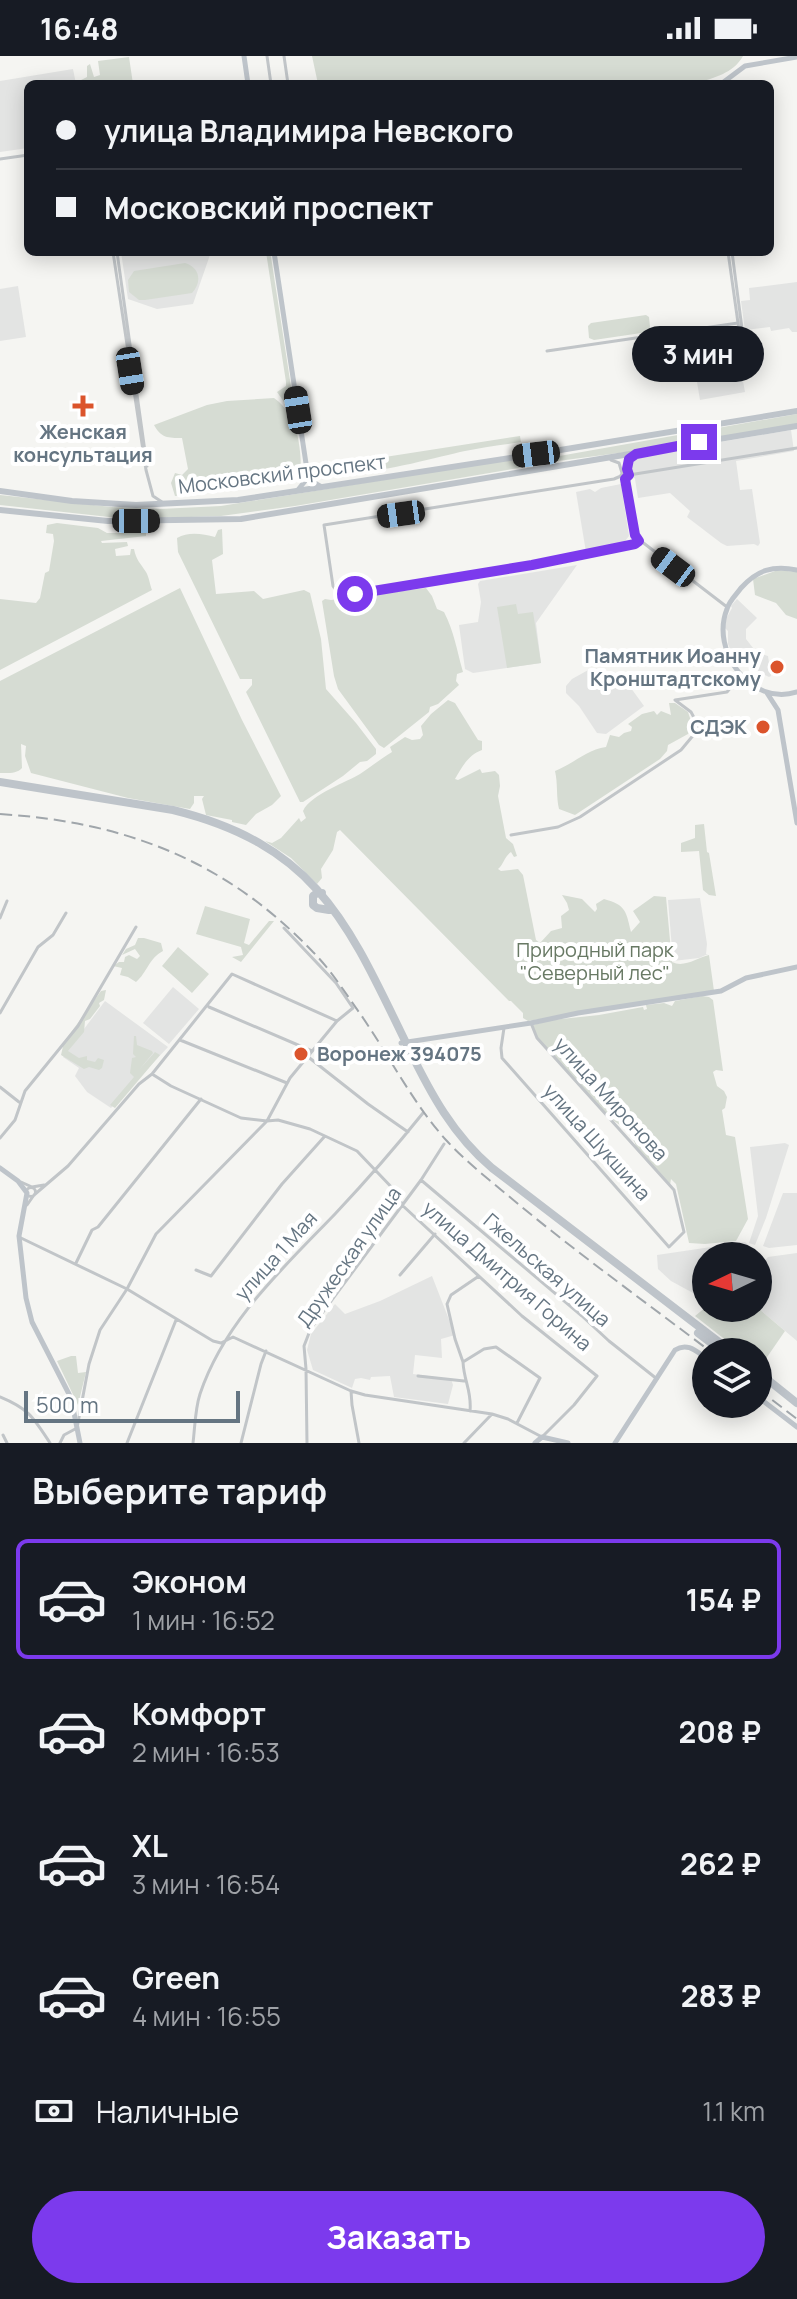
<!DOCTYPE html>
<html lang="ru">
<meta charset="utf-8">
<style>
:root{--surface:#171b24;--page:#242831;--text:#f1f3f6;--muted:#9ea1a6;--line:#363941;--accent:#7c3aed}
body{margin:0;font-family:Manrope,sans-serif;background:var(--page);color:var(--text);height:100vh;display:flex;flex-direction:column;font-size:30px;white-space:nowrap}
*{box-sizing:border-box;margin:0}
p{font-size:26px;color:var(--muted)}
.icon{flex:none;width:44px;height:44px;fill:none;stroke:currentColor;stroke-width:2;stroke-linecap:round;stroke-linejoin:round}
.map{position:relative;height:1387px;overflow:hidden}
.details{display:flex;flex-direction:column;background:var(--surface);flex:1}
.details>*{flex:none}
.hud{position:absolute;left:24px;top:24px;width:750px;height:176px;border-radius:12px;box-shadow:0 4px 20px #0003;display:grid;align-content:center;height:176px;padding:0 32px;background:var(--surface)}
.needle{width:52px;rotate:265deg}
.buttons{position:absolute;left:692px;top:1186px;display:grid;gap:16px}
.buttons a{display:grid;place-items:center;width:80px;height:80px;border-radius:50%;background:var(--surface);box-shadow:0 4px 20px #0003;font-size:40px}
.scale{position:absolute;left:24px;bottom:20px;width:216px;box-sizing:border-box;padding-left:8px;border:4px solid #657582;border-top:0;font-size:22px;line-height:28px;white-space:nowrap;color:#657582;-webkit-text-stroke:6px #fff;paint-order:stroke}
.end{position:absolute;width:36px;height:36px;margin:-18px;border:10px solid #7c3aed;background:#fff;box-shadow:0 0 0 4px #fff}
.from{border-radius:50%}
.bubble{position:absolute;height:56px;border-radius:28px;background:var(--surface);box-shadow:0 4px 20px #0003;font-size:26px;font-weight:700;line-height:56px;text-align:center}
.car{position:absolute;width:24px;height:48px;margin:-24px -12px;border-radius:10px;box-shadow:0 0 6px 2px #0007;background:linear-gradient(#222 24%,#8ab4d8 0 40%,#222 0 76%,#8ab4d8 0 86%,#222 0)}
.hud b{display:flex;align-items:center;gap:28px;height:76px;font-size:30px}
.hud b+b{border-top:2px solid var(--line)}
.hud i{width:20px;height:20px;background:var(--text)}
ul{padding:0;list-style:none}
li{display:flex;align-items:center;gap:24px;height:120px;margin:0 16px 12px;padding:0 16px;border:4px solid transparent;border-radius:12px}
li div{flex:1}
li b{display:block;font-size:30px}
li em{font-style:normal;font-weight:700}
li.selected{border-color:var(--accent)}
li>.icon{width:72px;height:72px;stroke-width:1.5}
h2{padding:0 32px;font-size:36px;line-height:96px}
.pay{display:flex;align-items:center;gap:20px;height:88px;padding:0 32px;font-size:30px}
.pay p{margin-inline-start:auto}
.cta{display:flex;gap:16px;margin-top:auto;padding:16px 32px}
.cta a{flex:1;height:92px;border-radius:48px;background:var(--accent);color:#fff;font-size:32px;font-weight:700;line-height:92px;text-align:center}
.status{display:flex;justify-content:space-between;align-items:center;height:56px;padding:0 40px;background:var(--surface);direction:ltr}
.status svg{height:22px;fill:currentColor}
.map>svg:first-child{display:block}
.built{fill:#e3e4e3}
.green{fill:#d6dcd3}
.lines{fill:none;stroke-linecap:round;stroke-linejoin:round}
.street{stroke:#c1c5c8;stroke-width:3}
.secondary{stroke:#bec4ca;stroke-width:5}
.primary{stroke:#bec4ca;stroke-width:6}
.highway{stroke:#bec4ca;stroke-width:8}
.rail{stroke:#a0a6ab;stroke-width:2;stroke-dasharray:12 6;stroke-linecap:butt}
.route{stroke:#7c3aed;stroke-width:10}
.poi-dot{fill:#db542c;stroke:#fff;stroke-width:3}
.labels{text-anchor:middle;stroke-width:8;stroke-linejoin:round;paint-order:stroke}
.poi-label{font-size:20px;font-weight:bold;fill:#657582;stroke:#fff;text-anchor:end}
.street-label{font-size:20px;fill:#657582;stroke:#fff}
.park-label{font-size:20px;fill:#687964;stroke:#fff}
</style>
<div class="status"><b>16:48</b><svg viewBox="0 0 49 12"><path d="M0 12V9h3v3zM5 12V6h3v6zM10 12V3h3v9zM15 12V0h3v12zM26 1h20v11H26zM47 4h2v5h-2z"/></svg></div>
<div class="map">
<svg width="797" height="1387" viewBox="0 0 797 1387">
<rect width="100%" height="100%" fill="#f5f5f2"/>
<!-- built -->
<path class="built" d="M73,13L76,28H28V92L0,96V25Z
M121,196H211L193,248L157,253L128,243Z
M797,226V276H792L789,272L771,275L770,271L745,274L741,245L750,244L749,232Z
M18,230L26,281L0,285V233Z
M734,276L745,336L700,344L690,284Z
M791,374L794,395L736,405L740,434L752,433L760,487L758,490L754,488L727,490L721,487L687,461L690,455L670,437L638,442L635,423L629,413L628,405L632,401Z
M621,428L629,480L621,490L586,496L576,436L590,433L595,436L601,432Z
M577,509L536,567L541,607L473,617L465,613L459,569L478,566L481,546L478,528L480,525Z
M737,543L757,562L746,573V583L757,597L768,600L771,620L769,621L747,610L733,600L728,588V575L725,572L726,563L732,552L731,550Z
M596,612L612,630L628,628L644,650L606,678L597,677L579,650L566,637V630L572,623L590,613Z
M700,842L707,888L706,898H708L699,902L673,905L668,844Z
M173,931L199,953L169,988L143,967Z
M105,945L168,991L111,1052L87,1036L75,1020L79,1012L63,1001Z
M785,1087L789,1089L766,1162L755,1189L749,1187L758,1160L750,1091Z
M783,1137H797V1189L769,1192L763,1190Z
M745,1186L754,1194L748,1200H706V1244L671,1225L658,1213L657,1199Z
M797,1197V1285L758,1252V1212L768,1201Z
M432,1220L455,1279L441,1283L442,1302L415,1299L413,1318L451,1323L453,1329L448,1348L394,1341L390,1320L371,1321L370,1324L361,1322L355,1323L352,1332L313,1314L307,1294L311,1278L335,1248L345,1258L380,1245Z"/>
<!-- green -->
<path class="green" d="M312,0H743C733,18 714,21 696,28H318Z
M129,1L133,28H82L81,24L87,21V10L90,8L94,21L100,19L98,5Z
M266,196H269L271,201L296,363L277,336L286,330V326Z
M185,207C199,211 203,225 192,237L145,244H139L129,236L128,224L134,215Z
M646,259L649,261L650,271L648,276L594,284L589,282L588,270L591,267Z
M274,342C298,359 301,390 301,417L290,426L175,440L171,427L175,417L182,419L188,413L182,382C168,382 161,382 154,369L207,349L227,345Z
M797,358V369L634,395L535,408H532L531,405Z
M520,380L521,386C502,389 483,391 465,395C436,401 365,422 340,415V408Z
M518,402L523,407L519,412L295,450L221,460L161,462L109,461L0,449V439L112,451L160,453L221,450Z
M57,467L98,472L107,477H146V480L101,485L102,487L127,486L128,490L115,493L116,500L130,499L131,493H134C136,504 141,508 146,516C149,521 150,529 152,534L0,614V543L36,547L40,542L45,517L49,515L54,485L53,478L46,477L47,469Z
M222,473L223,498L212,504L216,538L254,535L263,543L304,534L310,537L321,583L326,633L356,667L376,693V698L367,705L360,706L343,720L303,746H300L246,636L252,629V623H240L178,496L177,482C189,475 203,478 215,481L218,474Z
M778,514L797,516V563L786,559L776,547L755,539L753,523Z
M180,532L242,664L281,740L272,749L256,758L246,769L232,766V764L206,759L202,743L204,740H194V747L190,753L128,742L31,717L25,700L26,690L21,688L22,712C17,718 7,717 0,717V625Z
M426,532L432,540L437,553L444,556C454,575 457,595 463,616L457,618L456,625L459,629L438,648L430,651L429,656L384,692L379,689L338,633L334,620L322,545L325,543L331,544Z
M516,548L518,558L533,556L541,607L507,612L497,551Z
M448,644L455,647L478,684L482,685V694C468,699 462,711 455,723L458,724L480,713L482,717L495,715L499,719L500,730L498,740L506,782L513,788L517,800L514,801L511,796C504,801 504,808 498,813L501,815L518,813L523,819L536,884L540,887L551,875L562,872L561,860L569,854L567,847L562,839L582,843L595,856L597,853L596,848L604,843C626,849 626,855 631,876L640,866L633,855L654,840L666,841L672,906C684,912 697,902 709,899L714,935L528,965L523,962V957L511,945H509L340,774L337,776L333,794L321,813L322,822L317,828L291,802L265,785L272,787L281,782L299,762L301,766L306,762L303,755C311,738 347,726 360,718C371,711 380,703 392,696L390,691L405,681L412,684L420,683L423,679L421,670L431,658Z
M669,647H675L688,656L693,671L688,678L668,689L667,695L660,703L575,759L559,753C556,740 558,728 555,715C573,708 586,694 606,691L610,679L619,681L624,677L631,675L632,671L628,668L642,658L654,655L657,659L661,655L671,659Z
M704,768L707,796L709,797L716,840L709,839L703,834L699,795L681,796V787L695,782V769Z
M205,850L250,863L244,887L249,889L269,865H274L241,906L232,901L243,899L241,891L196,878Z
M138,882H144L161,887L163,895C149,902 147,917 136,926L128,921L120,919L122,912L113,910L119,906H124L125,901L129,899L137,903L140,900L135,893L122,899L126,893L135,889Z
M178,891L209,918L192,937L162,910Z
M106,934L104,944L99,947L100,950L90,963L85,965L84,976L68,995L79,1002L87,1000V1004L95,1006L98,1002L104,1004L102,1012L99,1014L89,1011L84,1013L61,999L64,986L101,935Z
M702,940L709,941L713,944L723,1015L716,1014L713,1016L717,1030L724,1035L727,1041L725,1052L722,1054L726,1079L735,1081L748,1163L736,1185L705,1188L689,1187L676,1128L671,1123L670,1129L636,1091C634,1079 621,1069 611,1063L537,982L533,969L552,964L599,959L643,951L644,954L647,953L646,949L664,947L672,950L675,945Z
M134,980H136L137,989L152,995L153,997L139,1014L155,996L160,999L115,1052L110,1049L134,1021L130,1017L132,1002L136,1001L133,998Z
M706,1251L758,1252L785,1275L763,1307L759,1309L758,1296H741L695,1260Z
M71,1300H76L78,1317L86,1316L78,1349L57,1305Z"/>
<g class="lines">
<!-- street -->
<path class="street" d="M267,0L271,28
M284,0L288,28
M0,103L28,99
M113,196L146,414L153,440L162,446
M117,196L147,410
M728,196L741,288
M732,196L744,288
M547,295L738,267
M611,404L619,407L622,417
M625,415L629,419L624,423L621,419Z
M627,416L628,405L634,399
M629,419L797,392
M621,420L614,423L324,469L333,530C339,540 345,539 355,538L589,499L628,491L639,485
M625,423L637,482L727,551
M675,644L727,636L740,620
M511,779L558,771L580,761L681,694L696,676L698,669L691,656L675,644
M0,862L7,845
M209,951L312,995
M0,957L38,891L53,879L66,857
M504,972L501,992L502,1002L669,1191L684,1176L674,1134L537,982L531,967
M180,984L287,1027
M307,1000L368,1048L408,1076
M152,1018L232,918L337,965
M0,1031L19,1046
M0,1082L15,1064L25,1035L78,970L136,871
M421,1124L582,1260L609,1285L657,1323
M21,1126L32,1131L44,1129
M26.5 1136a4.5 4.5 0 1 1 9 0a4.5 4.5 0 1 1-9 0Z
M21,1182L127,1233L213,1285L221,1287L233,1281L351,1335L365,1339L492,1358L508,1363L542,1381L574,1349L597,1320L522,1260L402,1149L398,1138L357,1095L310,1073L278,1064L267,1065L241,1062L171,1030L152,1018L139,1028L68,1110L34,1139L27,1149
M76,1207L92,1174L98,1171L201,1043
M196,1214L211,1220L282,1128L325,1080
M400,1219L435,1178
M463,1306L455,1283L447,1248L451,1239L479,1220
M418,1320L464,1325
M351,1335L352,1349L359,1387
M0,1341C29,1353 33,1361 50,1387
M470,1355C472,1335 464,1326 463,1306L484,1293L496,1291L540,1322L517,1367
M3,1379L7,1387
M60,1387L64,1379L77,1372L89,1308L100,1274L127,1233L156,1178L267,1065L290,1022L337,965L353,952L336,927L284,872
M127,1387L176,1264
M193,1387C195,1371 195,1353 200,1338C224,1266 283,1212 335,1158C366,1125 395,1092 423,1057
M241,1387L261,1308L266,1295
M307,1387L306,1313L304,1290L311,1272L421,1124L444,1088
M464,1387L492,1358"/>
<!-- secondary -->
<path class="secondary" d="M244,0L248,28
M721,28L745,10L797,1
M274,196L307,414L311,425L320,430
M298,434L305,425L307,415
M797,514C773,509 757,514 741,532C736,539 729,545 727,553C710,595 751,651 797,636
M767,637L778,654L797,767
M401,987L531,967L578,957L721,935L746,922L797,911
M0,1112L18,1125L27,1137L19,1180L26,1242L32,1266L71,1342L80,1387
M758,1341L797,1371
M535,1387L542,1381L568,1387
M615,1387L675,1294C687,1286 696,1295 706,1302"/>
<!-- primary -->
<path class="primary" d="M0,435L72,445L136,449L238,444L536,398L797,355
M0,454L108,465L241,463L797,370"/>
<!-- highway -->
<path class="highway" d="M0,726L173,754C319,790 349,870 409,993C431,1038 453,1079 492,1112L732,1296
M322,837H317L313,840V849L317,852L329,854
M698,1277L723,1296
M758,1316L797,1347"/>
<!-- rail -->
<path class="rail" d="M0,758C125,766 225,804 313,896C331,914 346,938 361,959C390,1001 412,1046 446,1084C469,1109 497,1130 523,1152C584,1202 648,1248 711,1296
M758,1333L797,1363"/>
</g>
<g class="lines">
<!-- route -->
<path class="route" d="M355,538L532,509L635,488L639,485L635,479L625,423L629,419L627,413L629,403L636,398L699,386"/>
</g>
<!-- markers -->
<g class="poi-dot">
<path d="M79 338h8v8h8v8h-8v8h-8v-8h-8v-8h8z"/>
<circle cx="777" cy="611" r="8"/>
<circle cx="763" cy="671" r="8"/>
<circle cx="301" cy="998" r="8"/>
</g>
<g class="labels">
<!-- poi labels -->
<g class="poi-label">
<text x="83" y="383" text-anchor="middle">Женская<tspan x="83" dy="23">консультация</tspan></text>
<text x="761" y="607">Памятник Иоанну<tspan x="761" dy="23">Кронштадтскому</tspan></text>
<text x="747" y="678">СДЭК</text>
<text x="317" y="1005" text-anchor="start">Воронеж 394075</text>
</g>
<!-- street labels -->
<g class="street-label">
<text transform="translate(282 418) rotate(-7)" y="7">Московский проспект</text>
<text transform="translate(611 1043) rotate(48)" y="7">улица Миронова</text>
<text transform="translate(597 1086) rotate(48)" y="7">улица Шукшина</text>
<text transform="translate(276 1200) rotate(-48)" y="7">улица 1 Мая</text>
<text transform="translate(349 1201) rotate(-55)" y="7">Дружеская улица</text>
<text transform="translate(547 1214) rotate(41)" y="7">Гжельская улица</text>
<text transform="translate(507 1220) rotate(41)" y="7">улица Дмитрия Горина</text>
</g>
<!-- park labels -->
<g class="park-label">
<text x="595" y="901">Природный парк<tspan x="595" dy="23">"Северный лес"</tspan></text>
</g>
</g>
</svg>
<div class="buttons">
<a><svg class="needle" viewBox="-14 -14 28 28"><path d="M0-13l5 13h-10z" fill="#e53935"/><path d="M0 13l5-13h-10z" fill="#9ea1a6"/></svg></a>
<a><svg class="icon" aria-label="layers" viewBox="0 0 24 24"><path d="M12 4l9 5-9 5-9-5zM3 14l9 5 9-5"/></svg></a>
</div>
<div class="scale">500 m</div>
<i class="end from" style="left:355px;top:538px"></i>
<i class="end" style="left:699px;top:386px"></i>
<div class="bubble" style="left:632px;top:270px;width:132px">3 мин</div>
<i class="car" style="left:130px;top:315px;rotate:171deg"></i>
<i class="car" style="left:298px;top:354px;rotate:351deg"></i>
<i class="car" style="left:536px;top:398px;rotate:263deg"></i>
<i class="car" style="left:401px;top:458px;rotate:262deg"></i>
<i class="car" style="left:136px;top:465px;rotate:90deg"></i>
<i class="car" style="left:673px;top:511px;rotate:307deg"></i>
<div class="hud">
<b><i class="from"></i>улица Владимира Невского</b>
<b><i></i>Московский проспект</b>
</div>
</div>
<section class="details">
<h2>Выберите тариф</h2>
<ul>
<li class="selected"><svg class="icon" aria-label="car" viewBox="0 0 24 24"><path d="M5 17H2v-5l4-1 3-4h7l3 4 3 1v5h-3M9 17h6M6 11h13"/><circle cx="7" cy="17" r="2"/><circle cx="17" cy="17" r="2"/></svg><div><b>Эконом</b><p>1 мин · 16:52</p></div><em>154 ₽</em></li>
<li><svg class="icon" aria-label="car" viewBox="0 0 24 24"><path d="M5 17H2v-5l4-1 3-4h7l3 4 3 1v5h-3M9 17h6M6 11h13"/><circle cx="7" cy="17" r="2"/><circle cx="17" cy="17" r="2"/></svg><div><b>Комфорт</b><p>2 мин · 16:53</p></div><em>208 ₽</em></li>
<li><svg class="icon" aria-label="car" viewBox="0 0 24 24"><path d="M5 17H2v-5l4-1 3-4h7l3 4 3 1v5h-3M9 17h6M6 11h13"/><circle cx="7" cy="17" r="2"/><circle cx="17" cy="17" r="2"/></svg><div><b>XL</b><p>3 мин · 16:54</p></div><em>262 ₽</em></li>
<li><svg class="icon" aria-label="car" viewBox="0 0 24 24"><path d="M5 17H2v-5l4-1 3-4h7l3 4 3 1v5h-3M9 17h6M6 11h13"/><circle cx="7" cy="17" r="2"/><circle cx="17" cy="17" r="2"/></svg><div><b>Green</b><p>4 мин · 16:55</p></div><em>283 ₽</em></li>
</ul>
<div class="pay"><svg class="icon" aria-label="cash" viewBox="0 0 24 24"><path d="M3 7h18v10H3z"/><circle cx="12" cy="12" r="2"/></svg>Наличные<p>1.1 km</p></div>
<div class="cta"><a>Заказать</a></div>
</section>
